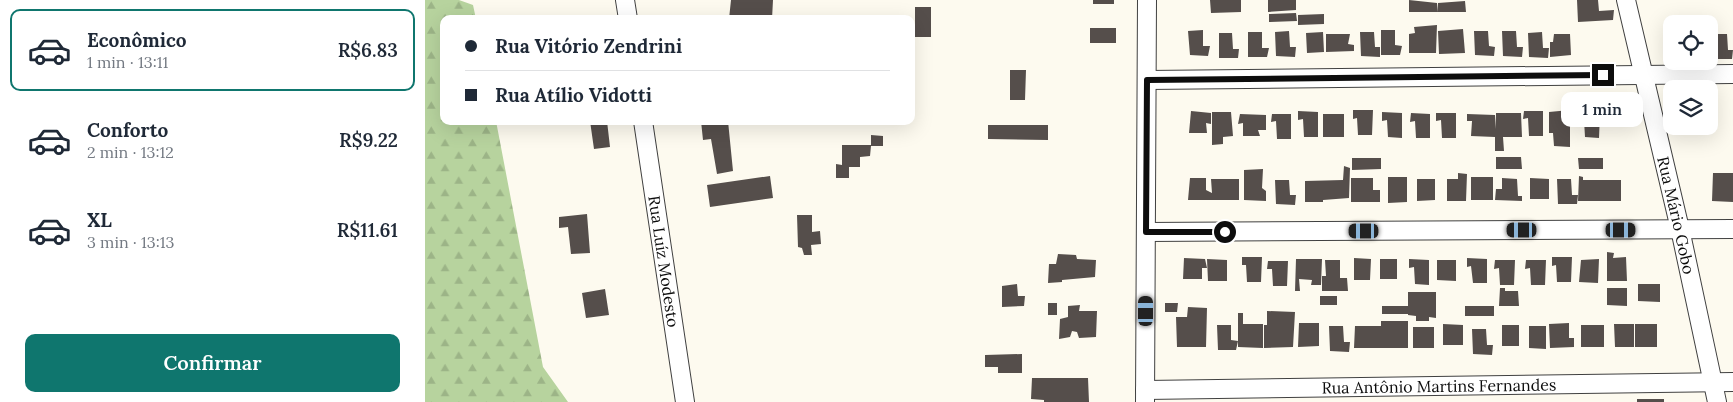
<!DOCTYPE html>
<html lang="pt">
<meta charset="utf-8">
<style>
:root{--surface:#fff;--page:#f6f6f7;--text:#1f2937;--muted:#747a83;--line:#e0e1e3;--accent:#0f766e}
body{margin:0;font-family:Lora,serif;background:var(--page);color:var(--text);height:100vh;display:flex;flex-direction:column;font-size:19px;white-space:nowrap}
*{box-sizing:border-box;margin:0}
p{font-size:16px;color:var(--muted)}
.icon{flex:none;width:28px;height:28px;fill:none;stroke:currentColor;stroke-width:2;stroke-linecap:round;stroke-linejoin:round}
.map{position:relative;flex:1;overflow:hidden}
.sheet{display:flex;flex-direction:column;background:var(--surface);width:425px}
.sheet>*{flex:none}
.guide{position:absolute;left:15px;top:15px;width:475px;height:110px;border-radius:10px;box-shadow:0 5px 20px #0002;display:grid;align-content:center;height:110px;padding:0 25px;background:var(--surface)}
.tools{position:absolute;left:1238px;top:15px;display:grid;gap:10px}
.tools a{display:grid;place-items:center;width:55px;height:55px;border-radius:10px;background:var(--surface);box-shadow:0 5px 20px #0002;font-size:25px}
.end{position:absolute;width:22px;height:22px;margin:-11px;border:6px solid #0d0d0d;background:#fff;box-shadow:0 0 0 2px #fff}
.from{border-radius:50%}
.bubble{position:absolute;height:35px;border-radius:10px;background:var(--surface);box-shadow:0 5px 20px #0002;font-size:16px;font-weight:600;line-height:35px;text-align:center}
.car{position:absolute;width:15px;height:30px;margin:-15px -8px;border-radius:6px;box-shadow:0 0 4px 1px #0007;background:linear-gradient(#222 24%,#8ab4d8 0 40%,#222 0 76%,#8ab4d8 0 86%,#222 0)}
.guide b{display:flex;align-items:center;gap:18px;height:48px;font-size:19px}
.guide b+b{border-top:1px solid var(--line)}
.guide i{width:12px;height:12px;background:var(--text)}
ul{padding:9px 0 0;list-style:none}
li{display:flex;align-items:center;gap:15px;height:82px;margin:0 10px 8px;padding:0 15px;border:2px solid transparent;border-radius:10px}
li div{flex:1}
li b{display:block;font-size:19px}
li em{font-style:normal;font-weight:600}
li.active{border-color:var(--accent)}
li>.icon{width:45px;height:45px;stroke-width:1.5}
.primary-button{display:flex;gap:10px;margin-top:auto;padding:10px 25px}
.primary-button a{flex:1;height:58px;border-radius:10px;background:var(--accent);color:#fff;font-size:20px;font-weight:600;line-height:58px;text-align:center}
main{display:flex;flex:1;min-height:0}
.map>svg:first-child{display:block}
.forest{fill:url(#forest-firs)}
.building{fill:#554e4b}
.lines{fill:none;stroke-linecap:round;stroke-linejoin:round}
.street-casing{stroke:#404040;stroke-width:20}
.street{stroke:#fff;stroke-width:18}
.route{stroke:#0d0d0d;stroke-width:6}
.labels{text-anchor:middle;stroke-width:5;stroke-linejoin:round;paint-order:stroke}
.street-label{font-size:16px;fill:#0d0d0d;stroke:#fff}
</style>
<main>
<section class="sheet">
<ul>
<li class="active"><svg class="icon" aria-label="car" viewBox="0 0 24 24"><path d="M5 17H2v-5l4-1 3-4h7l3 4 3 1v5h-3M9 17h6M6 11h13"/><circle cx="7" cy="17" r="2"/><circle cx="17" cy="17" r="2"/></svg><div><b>Econômico</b><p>1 min · 13:11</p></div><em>R$6.83</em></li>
<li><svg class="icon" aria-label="car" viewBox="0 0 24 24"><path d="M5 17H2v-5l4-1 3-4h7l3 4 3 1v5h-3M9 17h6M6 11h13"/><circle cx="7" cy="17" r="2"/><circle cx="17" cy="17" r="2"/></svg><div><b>Conforto</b><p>2 min · 13:12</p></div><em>R$9.22</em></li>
<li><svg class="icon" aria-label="car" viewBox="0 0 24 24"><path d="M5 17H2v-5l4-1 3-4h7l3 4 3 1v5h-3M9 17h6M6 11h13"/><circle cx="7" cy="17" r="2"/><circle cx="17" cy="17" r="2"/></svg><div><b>XL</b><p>3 min · 13:13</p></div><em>R$11.61</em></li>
</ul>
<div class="primary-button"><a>Confirmar</a></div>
</section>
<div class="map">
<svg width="1308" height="402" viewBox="0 0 1308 402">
<defs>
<pattern id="forest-firs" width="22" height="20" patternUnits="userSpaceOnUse" patternTransform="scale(1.25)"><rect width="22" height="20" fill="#b7d39e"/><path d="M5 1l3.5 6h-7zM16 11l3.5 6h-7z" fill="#9cb487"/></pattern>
</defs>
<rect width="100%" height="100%" fill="#fdfaef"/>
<!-- forest -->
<path class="forest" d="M0,0H34L48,5L51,19H19V121H71L118,367L143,402H0Z"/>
<!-- building -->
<path class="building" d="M306,0H348L347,19H304Z
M668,0H689V4H668Z
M785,0H816V12L786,13Z
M843,0H871V10L843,12Z
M984,0L1012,3L1013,12H984Z
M1152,0H1173L1174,11L1189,10L1188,20L1153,22Z
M1040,1L1041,12H1013V3Z
M490,7H506V37H490Z
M871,13L872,21L844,22V14Z
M899,14V24L873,25V15Z
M1012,25L1011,53H984V34L990,33L989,27Z
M665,28H691V43H665Z
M1038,29L1040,53L1014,54L1013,31Z
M778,30V46H785L783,56L765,55L763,31Z
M956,30H970V45L977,46L975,55H956Z
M864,31L865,47H871L870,57L851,56L850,32Z
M1049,31H1063L1064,46L1070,47L1069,56L1050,55Z
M1077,31H1091L1092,47H1098L1097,57L1078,56Z
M823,32H837V48H844L842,57H823Z
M898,32L899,52L882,53L881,33Z
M935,32H949L950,47H955V57L936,56Z
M1117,32L1118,48H1124L1123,58L1104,57L1103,33Z
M794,33H807L808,49H814L813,58H794Z
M901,34H925L923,44L929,45V51L901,52Z
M1129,34H1145L1146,55L1125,57V42H1128Z
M1288,34H1302L1303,50H1308L1307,59H1289Z
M585,70H601L600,100H585Z
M928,110H948L947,135H933L932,118L928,119Z
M1145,110V147L1129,146L1128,133H1124V112Z
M766,111L786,113V124L781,123L782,133H764Z
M873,111L893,112V137H879L878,119L873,120Z
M1099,111H1118V136H1104L1103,118L1098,119Z
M787,112H806L808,136L798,137V144L787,145Z
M957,112L977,113V138L963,137L962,120L957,121Z
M1155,112L1175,113L1174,138L1160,137L1159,120L1155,121Z
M986,113L1005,114V138H991L990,121L985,122Z
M1011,113H1031V138H1017L1016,120L1011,121Z
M1071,113H1096L1097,137H1078L1079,151H1070V137L1046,136L1047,121H1042V114L1070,115L1071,129Z
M815,114L841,115V130H833L835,136H818V123L813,124Z
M847,114H866V139H852L851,121L846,122Z
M898,114H919V137H898Z
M165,121H182L185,147L169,149Z
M276,121H303L308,171L292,174L286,139L278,140Z
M563,125H623V140L563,139Z
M446,135L458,136V146H446L445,156L435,157V167H424V178H411V164L417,165V145H446Z
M1071,157H1096L1097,169H1071Z
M927,158H956V169L927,170Z
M1153,158H1178V169H1154Z
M919,166L925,168L924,198L898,200V202H880V181L918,180Z
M838,169L837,188L841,191V201L819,200V170Z
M1033,173L1042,174L1041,201H1022V179H1033Z
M1288,173H1308V202L1287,201Z
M345,176L348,198L285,207L282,185Z
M1154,176L1158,177V180H1196V201H1153Z
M963,177H982V202L963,203Z
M1046,177H1068V200H1046Z
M765,178H781V190L787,193L786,179H814V200H763Z
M926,178H948V190H955V202H926Z
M1077,178L1092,179L1093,196H1097V201L1070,200L1071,189H1077Z
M1105,178L1124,179V199H1105Z
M992,179H1010V200L992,201Z
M1132,179H1146L1147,195H1153L1152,204H1133Z
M850,180H864L865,195H871L870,205L851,204Z
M162,214L165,253L146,254L143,227L134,228V217Z
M372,215H387V232L395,231L396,244L386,245L387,255H379L377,248L373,247Z
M1182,252L1189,253L1188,258L1201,257L1202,281H1182Z
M633,254L651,255L652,259L671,260L670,277L637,280V282L623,283L624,264H631Z
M817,257H837L836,282H822L821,265H817Z
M1127,257H1147L1146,282H1132L1131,265L1127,266Z
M759,258L780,259L782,268H777V279H758Z
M929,258L946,259L945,280H929Z
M1042,258L1062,259V283H1048L1046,266L1042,267Z
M782,259L802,260V281H783Z
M871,259H897L896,285H886L887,280L874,279L875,291H870Z
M955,259H972V279H955Z
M984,259L1004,260V285L990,284L989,267L984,268Z
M1174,259L1173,283L1154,282L1156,260Z
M900,260H915V278H922L923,291H897V276H901Z
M1012,260H1031V281L1012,280Z
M1070,260H1090L1089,285H1075L1074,268L1069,269Z
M1101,260H1121L1120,285H1106L1105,268L1100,269Z
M843,261H863L862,286H848L847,269H842Z
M592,284L593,296H600L599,306L577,307V286Z
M1213,284H1235V302L1213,301Z
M1075,288H1080V291H1093L1094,306H1074Z
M1182,288H1202V306L1182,305Z
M180,289L184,315L161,318L157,293Z
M983,292H1011V318L1004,317V321H991V316L983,315Z
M895,296H912V305H895Z
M623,303H632V315H623Z
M740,303H753L752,312H740Z
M655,305L654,311H672L671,337L654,338L652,332L647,331L645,337L634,339L635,319L643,317V306Z
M957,306H983V314H957Z
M1040,306H1069V316H1040Z
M763,307L782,308L781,347H752L751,317H762Z
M842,311L870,312L868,347L839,348V325H842Z
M813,313H818V324H838V348L813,347Z
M956,321H983V348H929L930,326H956Z
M874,323H894V346L873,347Z
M1144,323V338H1149V347L1125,348L1124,324Z
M1018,324L1038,325V345H1018Z
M1189,324H1209V347H1190Z
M1210,324H1232V347H1210Z
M792,325H806V340L813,341L811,350H793Z
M1077,325H1094V346H1077Z
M1156,325H1179V347H1156Z
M904,326H918L919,342H925L924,352L905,351Z
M1104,326H1121V349L1104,348Z
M988,327H1009V348H988Z
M1047,329H1061L1062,345H1068L1067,355L1048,354Z
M597,354V373H573V367H560V355Z
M607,378H663L664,402H619V400L606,399Z
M1212,399H1239V402H1212Z"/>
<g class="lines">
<defs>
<g id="street">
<path d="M200,0L203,19"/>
<path id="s1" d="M1201,0L1255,229L1292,402"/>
<path d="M722,80L1308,74"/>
<path id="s2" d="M218,121L260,402"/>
<path d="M721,232L1308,229"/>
<path id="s3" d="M720,390L1308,382"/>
<path d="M720,402L722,0"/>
</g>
</defs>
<!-- street casing -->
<use href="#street" class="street-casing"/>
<!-- street -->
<use href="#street" class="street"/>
</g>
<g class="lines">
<!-- route -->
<path class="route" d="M800,232H721L722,80L1178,75"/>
</g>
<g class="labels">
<!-- street labels -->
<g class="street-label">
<text dy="6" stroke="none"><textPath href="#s1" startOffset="221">Rua Mário Gobo</textPath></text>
<text dy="6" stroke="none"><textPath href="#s2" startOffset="142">Rua Luíz Modesto</textPath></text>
<text dy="6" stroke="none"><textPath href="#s3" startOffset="294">Rua Antônio Martins Fernandes</textPath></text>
</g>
</g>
</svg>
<div class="tools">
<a><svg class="icon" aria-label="locate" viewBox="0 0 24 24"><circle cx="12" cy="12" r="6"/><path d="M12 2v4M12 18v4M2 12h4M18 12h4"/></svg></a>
<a><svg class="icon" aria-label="layers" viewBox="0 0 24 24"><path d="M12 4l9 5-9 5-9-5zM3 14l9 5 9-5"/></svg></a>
</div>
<i class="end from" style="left:800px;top:232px"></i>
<i class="end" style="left:1178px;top:75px"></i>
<div class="bubble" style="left:1136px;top:92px;width:82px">1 min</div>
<i class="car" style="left:1097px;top:230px;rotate:270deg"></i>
<i class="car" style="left:1196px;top:230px;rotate:90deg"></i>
<i class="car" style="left:939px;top:231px;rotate:270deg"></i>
<i class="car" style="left:721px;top:311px;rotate:0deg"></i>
<div class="guide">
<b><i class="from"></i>Rua Vitório Zendrini</b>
<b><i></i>Rua Atílio Vidotti</b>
</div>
</div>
</main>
